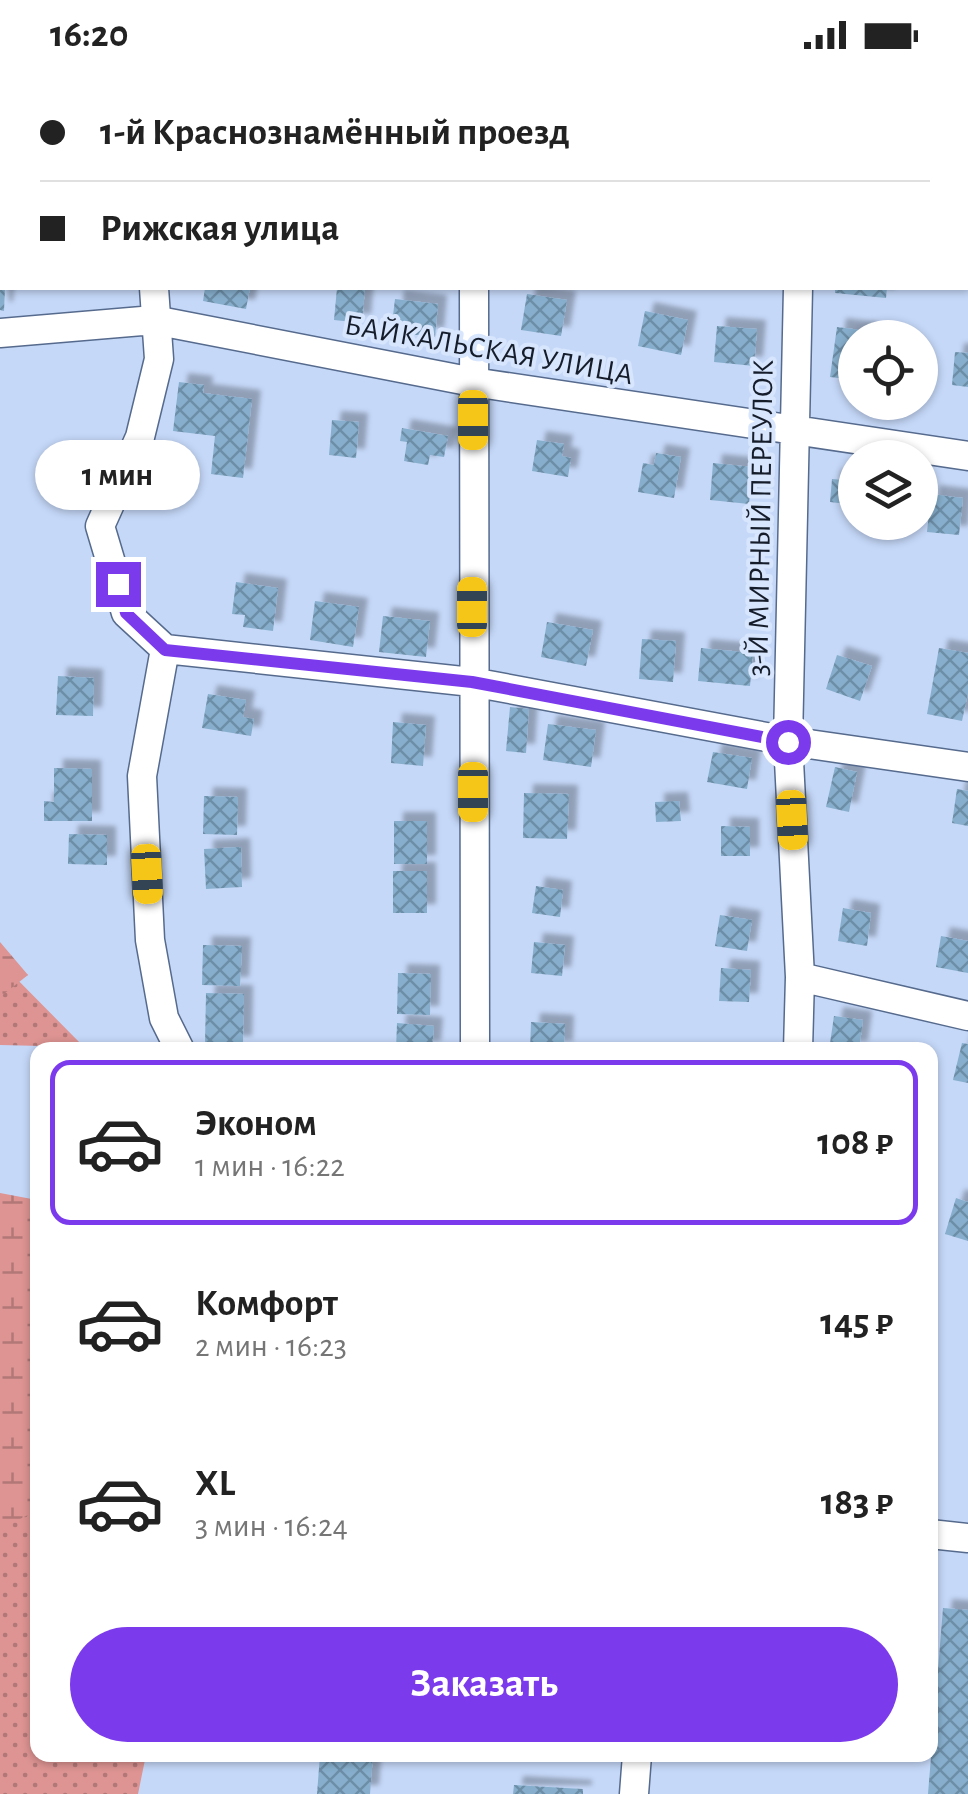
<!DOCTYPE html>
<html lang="ru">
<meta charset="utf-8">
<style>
:root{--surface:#fff;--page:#f2f2f2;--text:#222;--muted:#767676;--line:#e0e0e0;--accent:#7c3aed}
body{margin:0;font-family:"Alegreya Sans",sans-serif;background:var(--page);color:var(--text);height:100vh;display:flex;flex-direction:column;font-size:38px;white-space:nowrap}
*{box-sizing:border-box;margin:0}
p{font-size:32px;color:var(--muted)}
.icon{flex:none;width:55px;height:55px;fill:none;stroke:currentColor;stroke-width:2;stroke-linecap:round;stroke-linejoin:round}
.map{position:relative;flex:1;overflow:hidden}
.details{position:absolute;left:30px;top:972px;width:908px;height:720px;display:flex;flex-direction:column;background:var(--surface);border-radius:20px;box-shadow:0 2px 8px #0004}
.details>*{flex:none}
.top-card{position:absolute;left:0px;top:0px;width:970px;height:220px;box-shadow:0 2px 8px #0004;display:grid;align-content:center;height:220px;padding:0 40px;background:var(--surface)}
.tools{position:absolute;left:838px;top:250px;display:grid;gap:20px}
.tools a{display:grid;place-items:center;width:100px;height:100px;border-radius:50%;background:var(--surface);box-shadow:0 2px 8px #0004;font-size:50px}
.end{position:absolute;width:45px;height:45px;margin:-22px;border:12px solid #7c3aed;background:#fff;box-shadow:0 0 0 5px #fff}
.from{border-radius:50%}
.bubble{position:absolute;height:70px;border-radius:35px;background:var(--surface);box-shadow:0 2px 8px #0004;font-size:32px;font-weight:600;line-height:70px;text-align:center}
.car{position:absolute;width:30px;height:60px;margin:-30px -15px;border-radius:12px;box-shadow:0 0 8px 2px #0007;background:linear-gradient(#f5c518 24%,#345 0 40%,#f5c518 0 76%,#345 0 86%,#f5c518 0)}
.top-card b{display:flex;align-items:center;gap:35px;height:95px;font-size:38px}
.top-card b+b{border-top:2px solid var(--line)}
.top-card i{width:25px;height:25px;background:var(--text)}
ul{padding:18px 0 0;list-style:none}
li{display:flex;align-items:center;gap:30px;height:165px;margin:0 20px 15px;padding:0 20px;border:5px solid transparent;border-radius:20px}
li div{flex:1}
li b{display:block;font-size:38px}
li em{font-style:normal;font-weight:600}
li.current{border-color:var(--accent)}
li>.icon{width:90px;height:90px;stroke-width:1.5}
.cta{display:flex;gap:20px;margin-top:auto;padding:20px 40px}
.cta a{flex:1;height:115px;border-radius:60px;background:var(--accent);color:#fff;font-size:40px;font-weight:600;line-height:115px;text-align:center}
.status{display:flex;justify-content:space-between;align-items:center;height:70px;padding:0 50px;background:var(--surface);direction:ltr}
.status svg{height:28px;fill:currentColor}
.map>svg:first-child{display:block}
.grass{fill:url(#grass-dots)}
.wetland{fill:url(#wetland-marsh)}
.building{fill:url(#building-cross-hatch);filter:url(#shadow)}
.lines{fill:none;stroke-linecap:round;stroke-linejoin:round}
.minor-casing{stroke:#556a8d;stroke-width:31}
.minor{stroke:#fff;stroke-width:28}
.route{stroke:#7c3aed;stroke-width:12}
.labels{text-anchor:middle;stroke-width:8;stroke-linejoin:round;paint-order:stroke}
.street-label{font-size:30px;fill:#151d2b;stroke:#d7e5fd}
</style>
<div class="status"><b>16:20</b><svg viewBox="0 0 49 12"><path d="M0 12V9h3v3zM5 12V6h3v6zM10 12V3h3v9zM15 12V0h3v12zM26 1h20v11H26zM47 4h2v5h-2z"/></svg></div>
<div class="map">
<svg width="968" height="1724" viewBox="0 0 968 1724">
<defs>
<pattern id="grass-dots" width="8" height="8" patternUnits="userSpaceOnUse" patternTransform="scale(2.5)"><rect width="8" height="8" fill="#dd9492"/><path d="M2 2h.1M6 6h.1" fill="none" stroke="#b27877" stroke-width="1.8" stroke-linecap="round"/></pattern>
<pattern id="wetland-marsh" width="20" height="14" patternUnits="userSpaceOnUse" patternTransform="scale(2.5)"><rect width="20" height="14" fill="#dd9492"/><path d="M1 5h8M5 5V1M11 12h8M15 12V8" fill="none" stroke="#b27877"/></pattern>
<pattern id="building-cross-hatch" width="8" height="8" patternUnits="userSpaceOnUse" patternTransform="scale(2.5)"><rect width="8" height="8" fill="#87afcd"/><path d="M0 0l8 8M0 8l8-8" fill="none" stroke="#6d8ea7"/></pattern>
<filter id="shadow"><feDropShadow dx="9" dy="-9" stdDeviation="2.5" flood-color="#0004"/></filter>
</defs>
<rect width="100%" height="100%" fill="#c5d8f8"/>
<!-- grass -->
<path class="grass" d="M0,892L84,977L0,975Z
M0,1124L37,1132L38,1685H146L138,1724H0Z"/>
<!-- wetland -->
<path class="wetland" d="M0,872L28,905L0,927Z
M0,1123L37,1130L38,1440L0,1459Z"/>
<!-- building -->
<path class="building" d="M0,218H5L4,241L0,240Z
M205,218H250L246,239L203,231Z
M337,218H365L362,253L334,250Z
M835,218H887L886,228L835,223Z
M527,224L567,230L561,266L521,260Z
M395,229L438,234L435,267L391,262Z
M645,241L688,250L681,285L638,276Z
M717,256L757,259L754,296L714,292Z
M837,257L869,261L868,268H855V310L830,307Z
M955,282L968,283V317L952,315Z
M179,312L204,315L203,323L252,329L243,408L211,404L215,366L173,361Z
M332,350L359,352L356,388L329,385Z
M402,358L448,366L444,387L430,385L428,395L404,391L407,372L400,371Z
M537,370L564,374L562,386L571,388L568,407L532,401Z
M656,383L681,387L674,428L638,422L643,393L654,395Z
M713,393L752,397L749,434L710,430Z
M832,409L855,411V435L830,432Z
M931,424L963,428L959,465L927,462Z
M236,512L278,518L273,561L243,557L245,545L232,544Z
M315,531L359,537L353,577L310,570Z
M383,546L430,551L426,587L379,582Z
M547,552L593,560L586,596L541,587Z
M642,569L676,571L673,612L639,609Z
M701,578L753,583L750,616L698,611Z
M939,578L968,583V623L962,651L927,644Z
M837,585L872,596L860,631L826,619Z
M58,606L94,608L93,646L56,645Z
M208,624L246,630L243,647L254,649L251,666L202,658Z
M510,637L529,639L526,683L506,681Z
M393,652L426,655L423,696L391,693Z
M548,654L596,660L591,697L543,690Z
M713,682L752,688L747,719L707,712Z
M835,697L857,702L849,742L826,737Z
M54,698L92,699V751H44V731L54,732Z
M957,719L968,721V756L952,753Z
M524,723L569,724L567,769L523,768Z
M204,726L238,727L237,765L203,764Z
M679,731L681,751L656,752L655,732Z
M394,751H427V794H394Z
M721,756L750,757V786H721Z
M69,764L107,765V795L68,794Z
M241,777L242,817L206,819L204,779Z
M393,801H427V843H393Z
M536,816L563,820L560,847L532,843Z
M843,838L871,843L867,876L838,871Z
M720,845L752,850L747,881L715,876Z
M941,866L968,871V903L936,897Z
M534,872L565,875L562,906L531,903Z
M203,875L242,876L240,916L202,915Z
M721,898L751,900L749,932L719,931Z
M398,903L431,904L430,945L397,944Z
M206,923L244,924L243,975L205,974Z
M834,946L863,950L859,980H829Z
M531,952L565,954L564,980H530Z
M397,953L434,956L432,980H396Z
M962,973L968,974V1013L953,1010Z
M956,1128L968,1132V1171L945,1164Z
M943,1538L968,1540V1724H928Z
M320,1685H373L370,1724H317Z
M514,1715L583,1719V1724H513Z"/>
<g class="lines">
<defs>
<path id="minor" d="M153,0V2
M801,0V2
M474,2V0
M154,218L159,289L140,367L100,456L126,543L165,579L142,706L150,870L164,948L180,980
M474,218L475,980
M798,218L788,671L800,907L798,980
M0,263L154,250L473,312L968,386
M165,579L472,612L788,671L968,697
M800,907L968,946
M930,1464L968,1468
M634,1724L637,1685"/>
</defs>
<!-- minor casing -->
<use href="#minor" class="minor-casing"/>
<!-- minor -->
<use href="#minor" class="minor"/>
</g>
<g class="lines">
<!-- route -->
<path class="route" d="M118,514L126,543L165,580L472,612L788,672"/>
</g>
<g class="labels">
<!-- street labels -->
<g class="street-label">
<text transform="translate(489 279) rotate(10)" y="10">БАЙКАЛЬСКАЯ УЛИЦА</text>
<text transform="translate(760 448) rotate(-89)" y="10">3-Й МИРНЫЙ ПЕРЕУЛОК</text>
</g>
</g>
</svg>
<div class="tools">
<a><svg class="icon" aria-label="locate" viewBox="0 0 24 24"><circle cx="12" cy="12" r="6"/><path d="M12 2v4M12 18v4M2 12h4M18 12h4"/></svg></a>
<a><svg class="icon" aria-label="layers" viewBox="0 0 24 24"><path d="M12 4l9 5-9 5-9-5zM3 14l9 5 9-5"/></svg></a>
</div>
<i class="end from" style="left:788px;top:672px"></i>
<i class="end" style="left:118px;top:514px"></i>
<div class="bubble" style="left:35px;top:370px;width:165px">1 мин</div>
<i class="car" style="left:473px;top:350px;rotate:180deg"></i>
<i class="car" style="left:472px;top:537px;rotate:0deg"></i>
<i class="car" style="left:473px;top:722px;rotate:180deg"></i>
<i class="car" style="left:792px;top:750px;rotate:177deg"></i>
<i class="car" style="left:147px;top:804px;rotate:177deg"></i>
<div class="top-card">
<b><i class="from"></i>1-й Краснознамённый проезд</b>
<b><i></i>Рижская улица</b>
</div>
<section class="details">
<ul>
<li class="current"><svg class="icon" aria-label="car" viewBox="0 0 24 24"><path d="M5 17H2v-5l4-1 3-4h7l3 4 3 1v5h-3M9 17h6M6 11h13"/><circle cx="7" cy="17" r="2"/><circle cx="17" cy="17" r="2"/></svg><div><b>Эконом</b><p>1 мин · 16:22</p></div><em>108 ₽</em></li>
<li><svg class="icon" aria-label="car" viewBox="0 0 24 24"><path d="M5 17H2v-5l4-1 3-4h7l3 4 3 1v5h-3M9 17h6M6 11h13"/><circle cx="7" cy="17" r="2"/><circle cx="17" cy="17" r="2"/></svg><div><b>Комфорт</b><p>2 мин · 16:23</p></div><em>145 ₽</em></li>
<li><svg class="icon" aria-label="car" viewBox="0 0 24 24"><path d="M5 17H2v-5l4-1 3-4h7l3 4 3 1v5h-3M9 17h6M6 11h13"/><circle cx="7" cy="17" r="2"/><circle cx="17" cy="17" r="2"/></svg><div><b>XL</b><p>3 мин · 16:24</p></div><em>183 ₽</em></li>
</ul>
<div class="cta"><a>Заказать</a></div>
</section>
</div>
